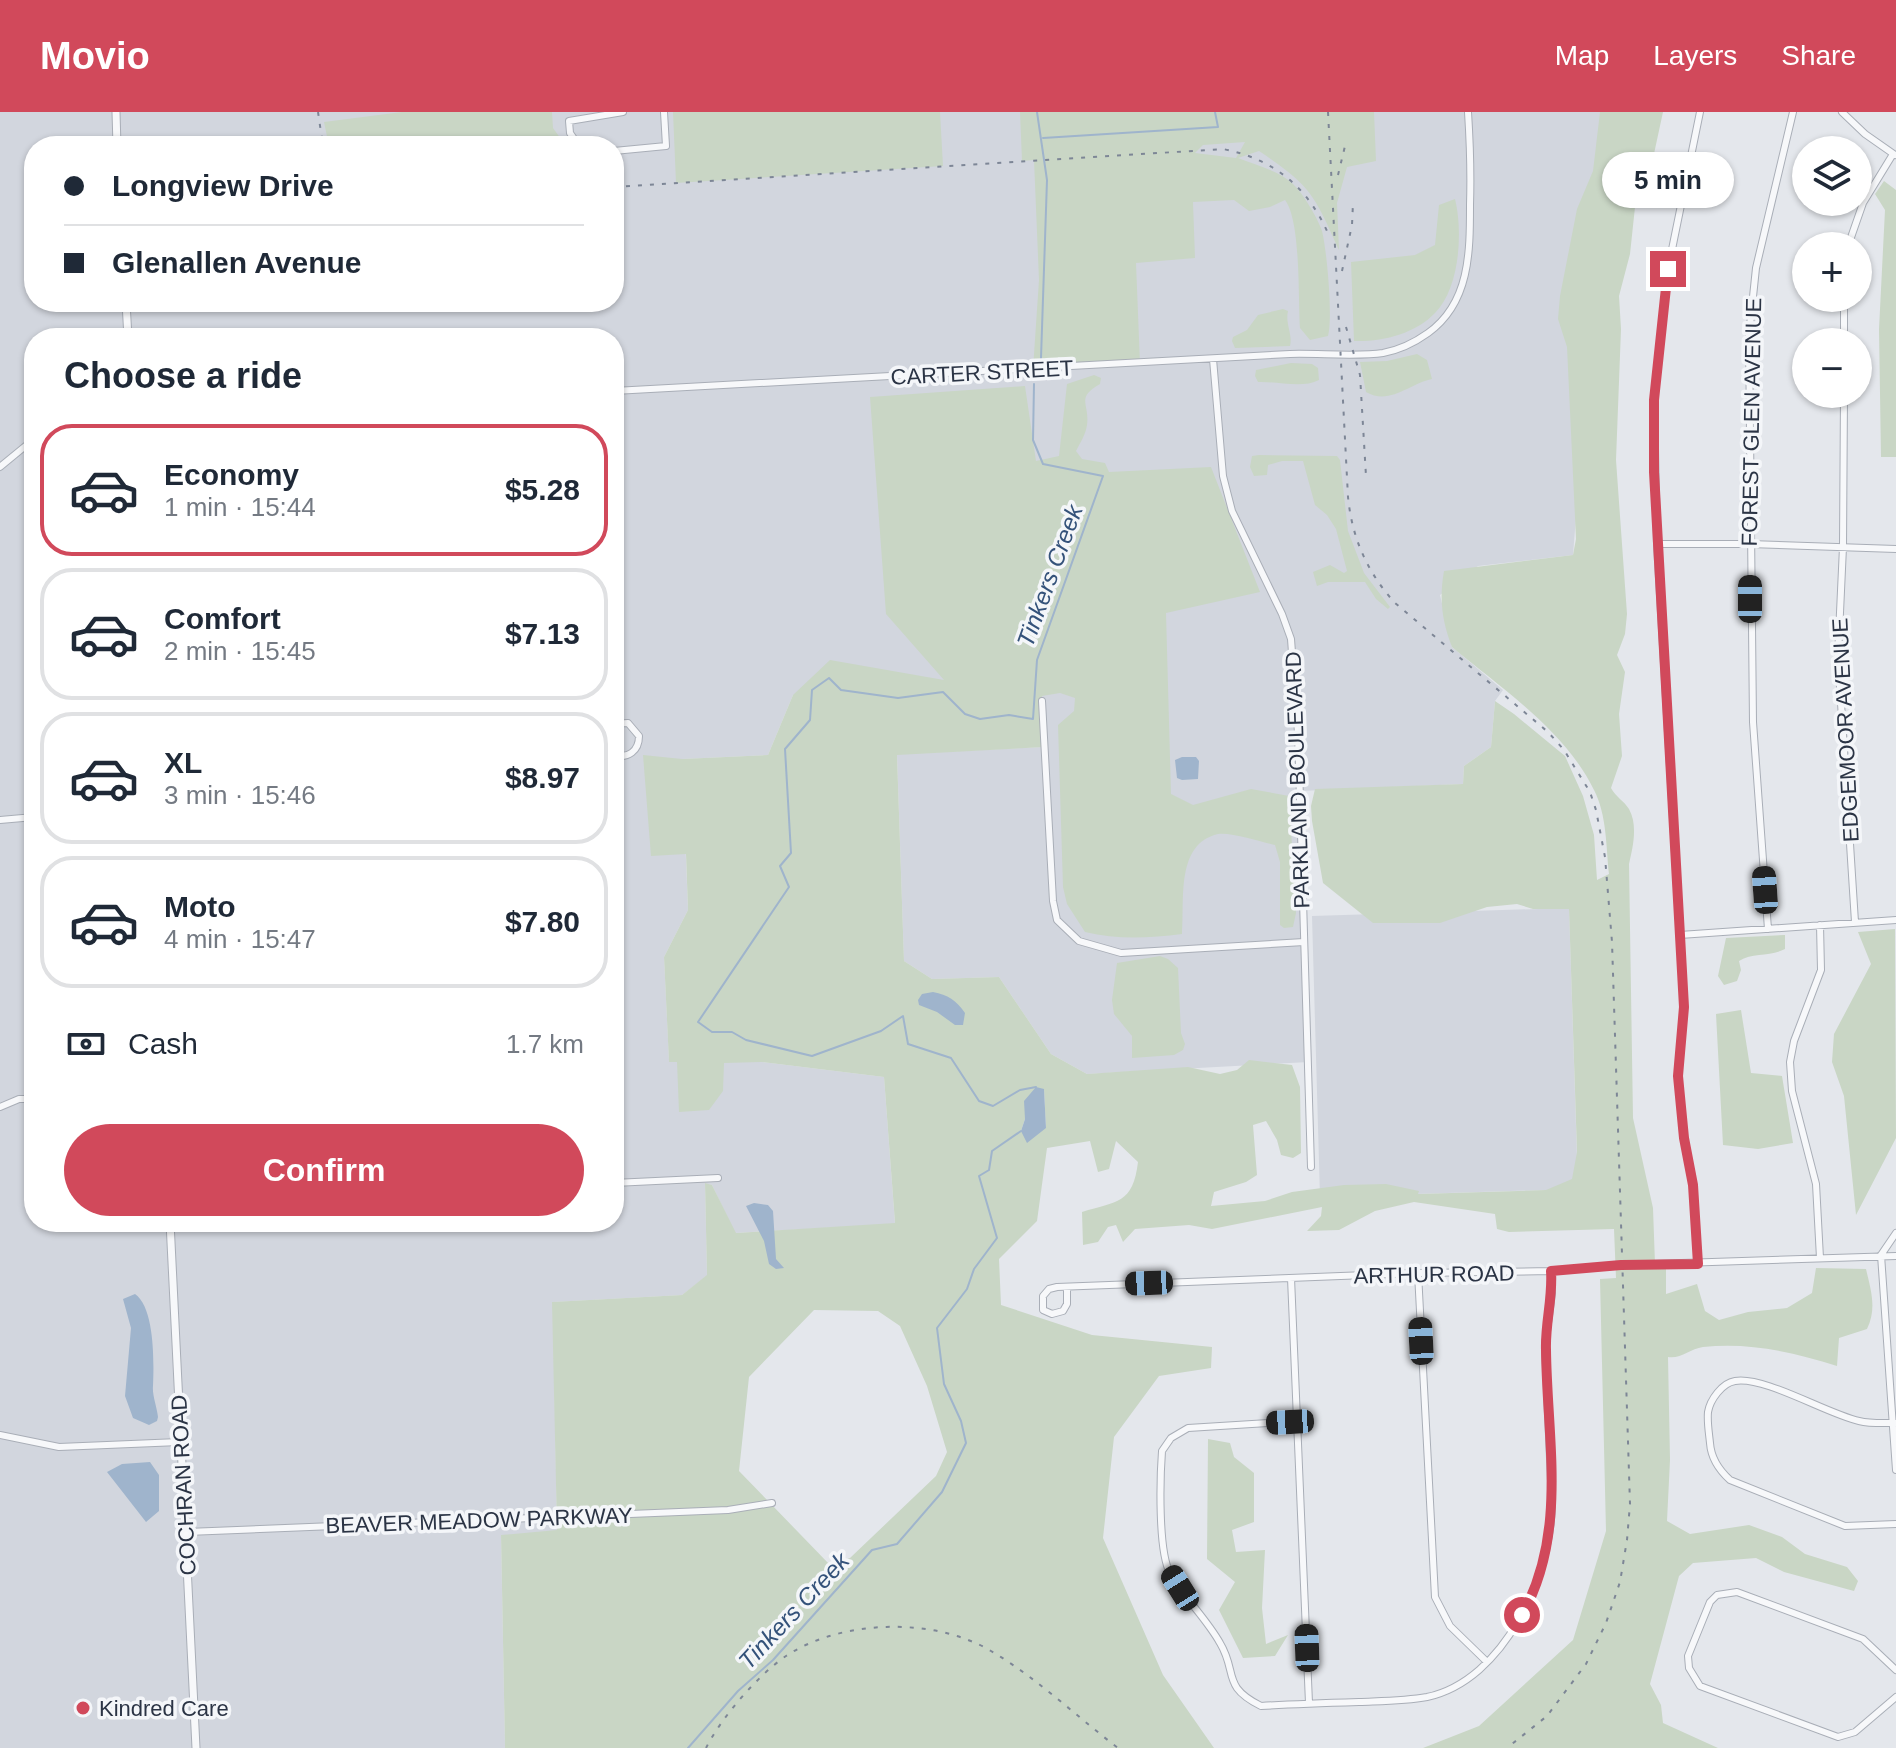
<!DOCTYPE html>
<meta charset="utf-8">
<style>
:root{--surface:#fff;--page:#f6f6f7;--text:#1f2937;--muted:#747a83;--line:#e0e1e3;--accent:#d1495b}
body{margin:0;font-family:Helvetica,sans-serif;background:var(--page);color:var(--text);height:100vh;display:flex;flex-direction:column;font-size:30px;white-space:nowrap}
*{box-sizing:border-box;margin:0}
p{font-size:26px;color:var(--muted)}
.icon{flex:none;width:44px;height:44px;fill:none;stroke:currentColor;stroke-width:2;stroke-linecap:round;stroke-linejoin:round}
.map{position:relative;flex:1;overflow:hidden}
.side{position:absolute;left:24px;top:216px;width:600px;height:904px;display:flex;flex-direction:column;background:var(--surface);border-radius:32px;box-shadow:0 2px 6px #0004}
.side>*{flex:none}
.hud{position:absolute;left:24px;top:24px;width:600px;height:176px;border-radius:32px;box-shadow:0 2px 6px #0004;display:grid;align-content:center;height:176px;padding:0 40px;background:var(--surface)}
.buttons{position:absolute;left:1792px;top:24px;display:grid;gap:16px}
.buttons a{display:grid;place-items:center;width:80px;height:80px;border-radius:50%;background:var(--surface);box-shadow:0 2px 6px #0004;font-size:40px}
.end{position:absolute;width:36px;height:36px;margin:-18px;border:10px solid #d1495b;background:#fff;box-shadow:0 0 0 4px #fff}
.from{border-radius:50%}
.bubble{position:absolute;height:56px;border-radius:28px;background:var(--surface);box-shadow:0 2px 6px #0004;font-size:26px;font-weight:800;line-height:56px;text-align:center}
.car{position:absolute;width:24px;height:48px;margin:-24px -12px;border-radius:10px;box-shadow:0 0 6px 2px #0007;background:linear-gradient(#222 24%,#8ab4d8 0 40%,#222 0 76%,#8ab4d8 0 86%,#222 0)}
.hud b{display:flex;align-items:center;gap:28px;height:76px;font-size:30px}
.hud b+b{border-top:2px solid var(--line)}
.hud i{width:20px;height:20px;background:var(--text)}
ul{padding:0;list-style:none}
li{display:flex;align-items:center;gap:24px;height:132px;margin:0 16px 12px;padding:0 24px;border:4px solid var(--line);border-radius:32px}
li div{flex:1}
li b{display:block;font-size:30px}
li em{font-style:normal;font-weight:800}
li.on{border-color:var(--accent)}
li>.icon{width:72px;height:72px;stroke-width:1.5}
h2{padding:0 40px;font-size:36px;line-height:96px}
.pay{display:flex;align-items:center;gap:20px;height:88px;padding:0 40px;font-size:30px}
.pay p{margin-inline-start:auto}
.action{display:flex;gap:16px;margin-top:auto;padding:16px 40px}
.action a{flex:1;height:92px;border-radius:48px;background:var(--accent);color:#fff;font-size:32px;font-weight:800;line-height:92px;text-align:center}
header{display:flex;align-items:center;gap:48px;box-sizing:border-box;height:112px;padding:0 40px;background:var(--accent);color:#fff}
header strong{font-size:38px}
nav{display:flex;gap:44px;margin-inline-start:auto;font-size:28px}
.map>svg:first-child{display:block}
.built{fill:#d2d6de;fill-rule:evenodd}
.green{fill:#c9d6c5;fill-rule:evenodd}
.water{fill:#9fb4cc}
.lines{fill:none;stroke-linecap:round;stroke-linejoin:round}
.stream{stroke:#9fb4cc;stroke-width:2}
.minor-casing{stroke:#a9aeb7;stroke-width:8}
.tertiary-casing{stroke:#a9aeb7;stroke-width:9}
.minor{stroke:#f7f8fa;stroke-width:6}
.tertiary{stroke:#f7f8fa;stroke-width:7}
.rail{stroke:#7d8696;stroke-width:2;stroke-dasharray:4 8;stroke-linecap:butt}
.route{stroke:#d1495b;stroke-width:10}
.poi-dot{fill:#d1495b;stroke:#f4f6f9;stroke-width:3}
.labels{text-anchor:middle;stroke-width:7;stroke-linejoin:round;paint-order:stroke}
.street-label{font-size:22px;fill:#2b3445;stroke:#f4f6f9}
.poi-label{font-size:22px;fill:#2b3445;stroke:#f4f6f9;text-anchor:start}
.water-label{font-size:24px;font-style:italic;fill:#34527a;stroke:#f4f6f9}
</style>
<header>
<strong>Movio</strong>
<nav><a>Map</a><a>Layers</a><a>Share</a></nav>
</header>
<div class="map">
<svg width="1896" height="1636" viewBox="0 0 1896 1636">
<rect width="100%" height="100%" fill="#e4e7ec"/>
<!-- built -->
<path class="built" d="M0,0H1608L1573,443L1478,454L1440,483L1452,535L1503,578L1495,589L1491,635L1464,654L1463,672L1300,679L1309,950L1087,962L1051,942L999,865L932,867L904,849L897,642L1044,635L793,583L768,643L682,647L688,798L664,845L669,949L761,950L884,965L895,1112L735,1121L712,1073L705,1072L707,1164L682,1183L553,1190L557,1419L501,1424L505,1636H0ZM34,34H614V190H34ZM34,226H614V1110H34Z
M1569,796L1578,1077L1320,1085L1312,804Z"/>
<!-- green -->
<path class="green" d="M402,0H552L553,16L566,34H329L324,10Z
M673,0H940L943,54L676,71Z
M1020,0H1374L1376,49L1347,55L1337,91L1339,138C1314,82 1311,74 1259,39L1238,46C1255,53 1278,58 1293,72C1303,81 1318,107 1322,119C1327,139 1333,206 1328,224L1310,228L1300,216C1298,186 1301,109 1285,88L1270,95L1249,99L1234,88L1193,90L1195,146L1136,151L1140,252L1033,257L1039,168L1034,48L1022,49ZM1245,30L1236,46L1195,41L1203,33Z
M1600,0H1663L1649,65L1638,67L1630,142L1619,184L1621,217L1616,348L1627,502L1625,522L1617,543L1625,560L1619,602L1622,644L1611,676C1616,685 1624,689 1629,697C1638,713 1633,735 1629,752L1633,1006L1653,1096L1655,1152H1666V1182L1697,1172L1705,1199L1719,1208L1748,1200L1787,1196L1812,1181L1816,1156L1866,1157C1871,1179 1877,1196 1867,1217L1839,1226L1837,1254C1793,1240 1749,1230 1703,1235C1690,1237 1681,1247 1668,1245L1670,1348L1667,1409L1690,1422L1749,1413L1782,1425L1805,1442L1847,1455L1858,1469L1854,1479L1784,1460L1756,1446L1693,1451L1679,1464L1650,1572L1661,1593L1663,1611L1718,1636H1423L1479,1614L1573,1528L1606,1419L1600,1167L1616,1166L1614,1117L1509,1120L1497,1117L1495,1102L1414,1090L1375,1099L1339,1118L1307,1119L1321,1104L1322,1095L1212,1117L1189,1113L1135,1117L1123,1130L1116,1113L1108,1115L1098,1130L1083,1133L1082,1100C1117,1089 1133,1092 1138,1050L1116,1029L1109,1057L1098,1060L1090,1029L1047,1036L1037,1109L999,1147L1001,1193L1092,1223L1212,1235L1211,1256L1159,1264L1114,1325L1103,1426L1163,1563L1214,1636H505L501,1423L557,1418L552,1190L682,1183L707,1163L705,1071L712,1073L736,1121L895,1111L884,965L761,950L724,951L723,979L709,998L679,1000L677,950H669L664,845L688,798L686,742L651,744L643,643L682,647L768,643L793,583L830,548L944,568L886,502L870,285L1025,274L1036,349L1059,344L1067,272L1094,263L1101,266L1100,272C1075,286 1090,292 1087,313C1086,322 1080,331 1076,339L1082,347L1105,351L1109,360L1211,355L1260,480L1166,501L1171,682L1193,693L1251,677L1289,684L1296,801L1293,815L1284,816L1280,813V750L1275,733C1261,730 1231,720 1218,722C1175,732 1185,789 1182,822C1149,826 1118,828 1085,820L1067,792L1063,775L1058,613L1074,599L1075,586L1060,581L1042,584L1045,635L897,643L904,849L932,867L999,865L1051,942L1087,962L1188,955L1220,962L1237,958L1249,948L1292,953L1300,975L1301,1041L1293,1046L1281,1043L1277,1028L1266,1009L1253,1013L1257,1063L1246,1070L1214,1080L1211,1094L1265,1089L1292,1080L1344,1073L1386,1072L1419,1079L1418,1082L1546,1078L1572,1067L1577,1040L1569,797H1533L1517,792L1487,795L1440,811H1373L1323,771L1312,709L1311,694L1315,677L1463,672L1464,654L1491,635L1495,589L1514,602L1565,644L1583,684L1594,723L1597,768L1609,762C1606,735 1607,703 1594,678C1564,617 1502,577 1452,535C1442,509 1439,487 1444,459L1573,443L1576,427L1567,235L1558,207L1560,184L1577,97L1593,59ZM1044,977L1046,1016L1021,1019L1025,1007ZM814,1198L878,1199L900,1214L927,1274L947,1340L936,1364L850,1446L830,1453L739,1359L749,1265Z
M1884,69L1896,78V345H1881L1879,217L1885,98L1875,82Z
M1455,87C1463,119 1460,176 1435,201C1415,222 1382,230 1354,229L1351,150L1415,143L1435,133L1439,93Z
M1283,197L1288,199C1285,212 1293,222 1290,234L1235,236L1232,229L1233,225L1247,218L1258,203Z
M1417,242L1427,248L1432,267C1410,271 1390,294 1366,280L1360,250L1387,249Z
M1291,251L1312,252L1318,256L1319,268C1302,277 1276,269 1258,270L1255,264L1256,258Z
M1259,343L1337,344L1340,348L1348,419L1364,461L1390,495L1388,497L1376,487L1365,470H1328L1317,474L1313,460L1330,453L1344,461L1347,459L1336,417L1327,403L1315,393L1303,349H1282L1268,353L1267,363L1254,364L1250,355L1252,344Z
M1895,817L1896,1026L1856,1103L1844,984L1832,950L1834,922L1871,852L1858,820Z
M1785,823V837C1770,845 1753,840 1739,849L1741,858L1737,869L1724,873L1718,864L1726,826Z
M1160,844L1168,847L1178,856L1181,921L1185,932L1183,938L1174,943L1132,946V924L1114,902L1112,888L1117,851Z
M1741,898L1751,961L1782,964L1793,1031L1758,1037L1723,1033L1716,902Z
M1208,1327L1230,1331L1234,1345L1254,1361V1410L1232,1418L1236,1440L1265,1438L1262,1496L1266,1532L1288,1523L1275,1544L1243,1546L1219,1498L1235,1470L1207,1447Z"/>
<!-- water -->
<path class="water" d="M1182,645H1196L1199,649L1198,667L1182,668L1177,666L1175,648Z
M933,880C948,883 956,888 965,901L963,913H955L937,900L919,893L918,888L922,882Z
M1036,975L1044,977L1046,1016L1027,1031L1021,1019L1025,1007L1024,989Z
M754,1091L768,1093L773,1099L776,1147L784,1156L776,1157L769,1152L764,1129L746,1094Z
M135,1182C155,1196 154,1251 153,1274C152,1283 157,1295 158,1305L157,1309L149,1313L133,1306L125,1284L131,1216L123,1187Z
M150,1350L159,1363V1399L146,1410L107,1360L122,1352Z"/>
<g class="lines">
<!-- stream -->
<path class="stream" d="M1037,0L1047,68L1041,246
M1043,26L1218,15L1215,0
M1034,272L1033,328L1043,352L1103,364L1037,548L1033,607L1009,603L980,607L965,602L943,580L898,586L841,578L829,566L812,578L810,608L785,637L791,741L780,754L789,775L698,910L712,920H732L746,928L812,944L881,919L903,904L908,932L951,946L979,989L993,994L1020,978L1036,975
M688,1636L738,1579L773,1548L872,1438L897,1432L942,1380L966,1331L961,1309L944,1272L937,1216L967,1177L974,1157L997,1126L979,1064L989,1058L992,1039L1021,1019"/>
<defs>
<path id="minor" d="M1842,0L1865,22L1895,43
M579,34L570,21L569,9L623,0
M614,39L666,34L664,0
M1848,134L1863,91L1893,42
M1844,186V230
M1213,247L1223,364L1232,399L1282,502L1291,527L1298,621L1311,1055
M614,279L1290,242C1317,241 1358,245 1383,241C1399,238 1414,231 1428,221C1470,191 1470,140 1470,93C1471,62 1470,31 1468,0
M1844,282L1843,435L1838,544L1855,810
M0,355L34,327
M1657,432H1749L1896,437
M1042,589L1053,789L1057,808L1079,829L1121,841L1304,830
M614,612L628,611L639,624C639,639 628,647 614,643
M0,708L34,705
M1820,813L1821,858L1794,929L1790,950L1792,979L1816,1072L1820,1146
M1768,817L1753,610L1749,223L1756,156L1793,0
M1680,823L1896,808
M0,995L19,987H34
M614,1071L718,1066
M1881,1143L1896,1358
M1881,1143L1896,1121
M1698,1152L1693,1073L1684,1026L1678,964L1684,895L1657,432L1654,288L1668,157L1700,0
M1418,1161L1435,1485L1450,1514L1486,1549
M1291,1166L1309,1591
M1067,1175V1192L1063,1199L1052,1202L1043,1198V1184L1049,1177L1057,1175L1418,1161L1551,1159L1621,1153L1896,1144
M1298,1309L1188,1316L1171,1326L1162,1339C1160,1366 1158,1439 1170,1461C1184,1486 1206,1506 1220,1531C1238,1561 1221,1574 1261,1594C1294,1592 1326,1591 1359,1590C1382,1589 1405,1589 1427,1585C1505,1568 1551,1463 1552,1391L1545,1234L1552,1181L1551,1159
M1896,1311C1884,1311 1871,1312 1859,1309C1827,1302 1765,1264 1735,1269C1722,1271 1710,1288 1708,1300C1707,1310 1709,1321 1710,1331C1711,1346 1719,1358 1730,1368L1845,1414L1896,1412
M0,1323L59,1335L179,1330
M187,1420L728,1398L772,1391
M1896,1558L1863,1527L1737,1480L1717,1483L1710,1490L1688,1544L1689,1556L1700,1574L1838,1625L1855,1620L1896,1585"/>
<path id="tertiary" d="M116,0L117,34
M126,190L128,226
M170,1110L196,1636"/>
</defs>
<!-- minor casing -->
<use href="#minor" class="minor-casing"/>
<!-- tertiary casing -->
<use href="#tertiary" class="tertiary-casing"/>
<!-- minor -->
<use href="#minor" class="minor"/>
<!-- tertiary -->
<use href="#tertiary" class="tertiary"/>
<!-- rail -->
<path class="rail" d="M318,0L323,34
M1328,0L1348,385C1352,426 1367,460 1395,491L1548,620L1564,638L1590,680L1596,698L1605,745L1612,830L1630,1392L1627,1428L1620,1470L1606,1511L1586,1552L1547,1604L1507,1636
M1338,63L1345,34
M614,75L1223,37C1275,47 1310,77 1330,126
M1342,159L1352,113L1353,91
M1346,215L1360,263L1366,364
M706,1636C721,1606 758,1563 786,1544C842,1507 934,1505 991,1539C1037,1566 1076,1604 1118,1636"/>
</g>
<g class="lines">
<!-- route -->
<path class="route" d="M1522,1503C1568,1421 1547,1328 1546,1238C1545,1211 1553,1186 1551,1159L1621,1153L1698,1152L1693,1073L1684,1026L1678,964L1684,895L1654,360V288L1668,157"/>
</g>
<!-- markers -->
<circle class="poi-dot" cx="83" cy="1596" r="8"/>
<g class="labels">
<!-- street labels -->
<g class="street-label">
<text transform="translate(982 260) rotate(-3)" y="8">CARTER STREET</text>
<text transform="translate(1751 310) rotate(-89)" y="8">FOREST GLEN AVENUE</text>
<text transform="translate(1845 618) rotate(-93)" y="8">EDGEMOOR AVENUE</text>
<text transform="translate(1297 668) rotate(-92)" y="8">PARKLAND BOULEVARD</text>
<text transform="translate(1434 1162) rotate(-1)" y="8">ARTHUR ROAD</text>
<text transform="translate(183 1373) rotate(-93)" y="8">COCHRAN ROAD</text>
<text transform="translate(479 1408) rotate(-2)" y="8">BEAVER MEADOW PARKWAY</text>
</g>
<!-- poi labels -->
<g class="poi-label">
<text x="99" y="1604">Kindred Care</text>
</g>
<!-- water labels -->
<g class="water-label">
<text transform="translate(1050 464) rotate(-70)" y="8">Tinkers Creek</text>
<text transform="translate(794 1499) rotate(-47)" y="8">Tinkers Creek</text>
</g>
</g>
</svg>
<div class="buttons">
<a><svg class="icon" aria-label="layers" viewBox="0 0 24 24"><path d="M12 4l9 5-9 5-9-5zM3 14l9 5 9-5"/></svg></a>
<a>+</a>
<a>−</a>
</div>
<i class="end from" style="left:1522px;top:1503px"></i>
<i class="end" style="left:1668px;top:157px"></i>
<div class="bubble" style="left:1602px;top:40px;width:132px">5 min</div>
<i class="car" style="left:1750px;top:487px;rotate:0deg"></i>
<i class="car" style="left:1765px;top:778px;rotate:356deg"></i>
<i class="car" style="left:1149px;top:1171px;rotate:268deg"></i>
<i class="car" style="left:1421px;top:1229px;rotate:357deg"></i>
<i class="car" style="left:1290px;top:1310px;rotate:267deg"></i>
<i class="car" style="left:1180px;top:1476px;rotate:328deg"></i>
<i class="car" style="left:1307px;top:1536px;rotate:358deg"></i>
<div class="hud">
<b><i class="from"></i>Longview Drive</b>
<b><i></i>Glenallen Avenue</b>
</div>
<section class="side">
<h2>Choose a ride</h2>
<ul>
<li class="on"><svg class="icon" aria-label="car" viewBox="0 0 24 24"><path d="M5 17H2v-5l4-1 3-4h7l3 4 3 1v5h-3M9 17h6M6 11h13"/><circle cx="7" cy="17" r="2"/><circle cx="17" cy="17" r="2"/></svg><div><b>Economy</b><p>1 min · 15:44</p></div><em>$5.28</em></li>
<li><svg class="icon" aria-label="car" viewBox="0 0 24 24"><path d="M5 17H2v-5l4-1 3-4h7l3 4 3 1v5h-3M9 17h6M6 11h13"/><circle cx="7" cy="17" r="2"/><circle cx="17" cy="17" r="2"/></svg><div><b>Comfort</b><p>2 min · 15:45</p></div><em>$7.13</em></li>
<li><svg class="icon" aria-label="car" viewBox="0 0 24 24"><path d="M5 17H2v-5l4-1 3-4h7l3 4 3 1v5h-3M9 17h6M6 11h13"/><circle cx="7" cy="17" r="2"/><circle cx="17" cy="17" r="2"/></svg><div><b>XL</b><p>3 min · 15:46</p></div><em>$8.97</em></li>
<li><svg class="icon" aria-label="car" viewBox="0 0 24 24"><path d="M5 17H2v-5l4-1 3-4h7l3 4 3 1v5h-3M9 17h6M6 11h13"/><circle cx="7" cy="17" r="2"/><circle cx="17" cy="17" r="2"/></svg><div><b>Moto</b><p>4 min · 15:47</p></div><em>$7.80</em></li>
</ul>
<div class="pay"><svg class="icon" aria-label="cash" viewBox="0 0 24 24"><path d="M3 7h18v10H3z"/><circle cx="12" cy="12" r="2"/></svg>Cash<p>1.7 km</p></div>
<div class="action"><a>Confirm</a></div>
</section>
</div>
